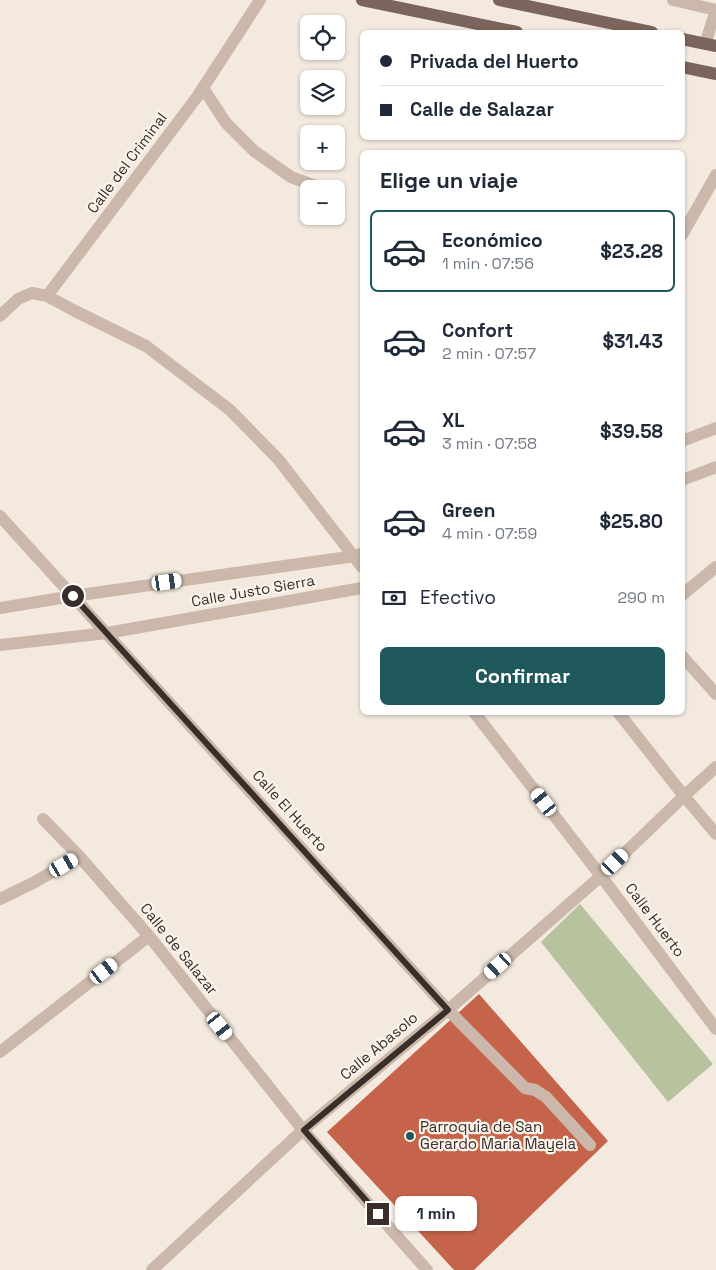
<!DOCTYPE html>
<html lang="es">
<meta charset="utf-8">
<style>
:root{--surface:#fff;--page:#f2f2f3;--text:#1f2937;--muted:#747a83;--line:#e0e1e3;--accent:#1f585a}
body{margin:0;font-family:"Space Grotesk",sans-serif;background:var(--page);color:var(--text);height:100vh;display:flex;flex-direction:column;font-size:19px;white-space:nowrap}
*{box-sizing:border-box;margin:0}
p{font-size:16px;color:var(--muted)}
.icon{flex:none;width:28px;height:28px;fill:none;stroke:currentColor;stroke-width:2;stroke-linecap:round;stroke-linejoin:round}
.map{position:relative;flex:1;overflow:hidden}
.drawer{position:absolute;left:360px;top:150px;width:325px;height:565px;display:flex;flex-direction:column;background:var(--surface);border-radius:8px;box-shadow:0 1px 4px #0004}
.drawer>*{flex:none}
.banner{position:absolute;left:360px;top:30px;width:325px;height:110px;border-radius:8px;box-shadow:0 1px 4px #0004;display:grid;align-content:center;height:110px;padding:0 20px;background:var(--surface)}
.controls{position:absolute;left:300px;top:15px;display:grid;gap:10px}
.controls a{display:grid;place-items:center;width:45px;height:45px;border-radius:8px;background:var(--surface);box-shadow:0 1px 4px #0004;font-size:25px}
.end{position:absolute;width:22px;height:22px;margin:-11px;border:6px solid #392e2a;background:#fff;box-shadow:0 0 0 2px #fff}
.from{border-radius:50%}
.bubble{position:absolute;height:35px;border-radius:8px;background:var(--surface);box-shadow:0 1px 4px #0004;font-size:16px;font-weight:800;line-height:35px;text-align:center}
.car{position:absolute;width:15px;height:30px;margin:-15px -8px;border-radius:6px;box-shadow:0 0 4px 1px #0007;background:linear-gradient(#fff 24%,#345 0 40%,#fff 0 76%,#345 0 86%,#fff 0)}
.banner b{display:flex;align-items:center;gap:18px;height:48px;font-size:19px}
.banner b+b{border-top:1px solid var(--line)}
.banner i{width:12px;height:12px;background:var(--text)}
ul{padding:0;list-style:none}
li{display:flex;align-items:center;gap:15px;height:82px;margin:0 10px 8px;padding:0 10px;border:2px solid transparent;border-radius:8px}
li div{flex:1}
li b{display:block;font-size:19px}
li em{font-style:normal;font-weight:800}
li.on{border-color:var(--accent)}
li>.icon{width:45px;height:45px;stroke-width:1.5}
h2{padding:0 20px;font-size:22px;line-height:60px}
.pay{display:flex;align-items:center;gap:12px;height:55px;padding:0 20px;font-size:19px}
.pay p{margin-inline-start:auto}
.action{display:flex;gap:10px;margin-top:auto;padding:10px 20px}
.action a{flex:1;height:58px;border-radius:8px;background:var(--accent);color:#fff;font-size:20px;font-weight:800;line-height:58px;text-align:center}
.map>svg:first-child{display:block}
.green{fill:#b7c29e}
.building{fill:#c5644a}
.lines{fill:none;stroke-linecap:round;stroke-linejoin:round}
.minor{stroke:#cbb8aa;stroke-width:12}
.major{stroke:#7a645b;stroke-width:12}
.route{stroke:#392e2a;stroke-width:6}
.poi-dot{fill:#1f585a;stroke:#faf3eb;stroke-width:2}
.labels{text-anchor:middle;stroke-width:4.5;stroke-linejoin:round;paint-order:stroke}
.street-label{font-size:15px;fill:#392e2a;stroke:#faf3eb}
.poi-label{font-size:15px;fill:#392e2a;stroke:#faf3eb;text-anchor:start}
</style>
<div class="map">
<svg width="716" height="1270" viewBox="0 0 716 1270">
<rect width="100%" height="100%" fill="#f3e9de"/>
<!-- green -->
<path class="green" d="M580,904L713,1064L668,1102L541,942Z"/>
<!-- building -->
<path class="building" d="M479,994L608,1141L474,1270H454L327,1132Z"/>
<g class="lines">
<!-- minor -->
<path class="minor" d="M673,0L716,10
M705,44L716,10
M203,88L226,123L254,151L291,177L321,188
M682,235L716,175
M47,296L197,97L260,0
M0,316L18,299L32,293L47,296L75,311L146,346L230,410L278,459L362,567
M682,441L716,428
M682,480L716,467
M0,516L448,1010L525,1088L535,1090L546,1097L590,1145
M682,595L716,567
M0,608L73,596L355,556L361,554
M0,645L107,633L362,588
M682,656L716,694
M474,712L601,876L716,1029
M618,712L684,796L716,834
M43,819L79,856L149,936L303,1130L427,1270
M0,899L35,882L79,856
M0,1052L149,936
M152,1270L303,1130L448,1010L601,876L684,796L716,767"/>
<!-- major -->
<path class="major" d="M362,0L517,32
M499,0L652,32
M682,39L716,46
M682,67L716,74"/>
</g>
<g class="lines">
<!-- route -->
<path class="route" d="M73,596L448,1010L304,1130L378,1214"/>
</g>
<!-- markers -->
<circle class="poi-dot" cx="410" cy="1136" r="5"/>
<g class="labels">
<!-- street labels -->
<g class="street-label">
<text transform="translate(127 163) rotate(-53)" y="5">Calle del Criminal</text>
<text transform="translate(253 591) rotate(-10)" y="5">Calle Justo Sierra</text>
<text transform="translate(290 811) rotate(48)" y="5">Calle El Huerto</text>
<text transform="translate(655 920) rotate(53)" y="5">Calle Huerto</text>
<text transform="translate(179 949) rotate(51)" y="5">Calle de Salazar</text>
<text transform="translate(379 1046) rotate(-40)" y="5">Calle Abasolo</text>
</g>
<!-- poi labels -->
<g class="poi-label">
<text x="420" y="1132">Parroquia de San<tspan x="420" dy="17">Gerardo Maria Mayela</tspan></text>
</g>
</g>
</svg>
<div class="controls">
<a><svg class="icon" aria-label="locate" viewBox="0 0 24 24"><circle cx="12" cy="12" r="6"/><path d="M12 2v4M12 18v4M2 12h4M18 12h4"/></svg></a>
<a><svg class="icon" aria-label="layers" viewBox="0 0 24 24"><path d="M12 4l9 5-9 5-9-5zM3 14l9 5 9-5"/></svg></a>
<a>+</a>
<a>−</a>
</div>
<i class="end from" style="left:73px;top:596px"></i>
<i class="end" style="left:378px;top:1214px"></i>
<div class="bubble" style="left:395px;top:1196px;width:82px">1 min</div>
<i class="car" style="left:167px;top:582px;rotate:82deg"></i>
<i class="car" style="left:544px;top:802px;rotate:322deg"></i>
<i class="car" style="left:615px;top:862px;rotate:46deg"></i>
<i class="car" style="left:64px;top:865px;rotate:60deg"></i>
<i class="car" style="left:498px;top:966px;rotate:228deg"></i>
<i class="car" style="left:104px;top:971px;rotate:52deg"></i>
<i class="car" style="left:220px;top:1026px;rotate:141deg"></i>
<div class="banner">
<b><i class="from"></i>Privada del Huerto</b>
<b><i></i>Calle de Salazar</b>
</div>
<section class="drawer">
<h2>Elige un viaje</h2>
<ul>
<li class="on"><svg class="icon" aria-label="car" viewBox="0 0 24 24"><path d="M5 17H2v-5l4-1 3-4h7l3 4 3 1v5h-3M9 17h6M6 11h13"/><circle cx="7" cy="17" r="2"/><circle cx="17" cy="17" r="2"/></svg><div><b>Económico</b><p>1 min · 07:56</p></div><em>$23.28</em></li>
<li><svg class="icon" aria-label="car" viewBox="0 0 24 24"><path d="M5 17H2v-5l4-1 3-4h7l3 4 3 1v5h-3M9 17h6M6 11h13"/><circle cx="7" cy="17" r="2"/><circle cx="17" cy="17" r="2"/></svg><div><b>Confort</b><p>2 min · 07:57</p></div><em>$31.43</em></li>
<li><svg class="icon" aria-label="car" viewBox="0 0 24 24"><path d="M5 17H2v-5l4-1 3-4h7l3 4 3 1v5h-3M9 17h6M6 11h13"/><circle cx="7" cy="17" r="2"/><circle cx="17" cy="17" r="2"/></svg><div><b>XL</b><p>3 min · 07:58</p></div><em>$39.58</em></li>
<li><svg class="icon" aria-label="car" viewBox="0 0 24 24"><path d="M5 17H2v-5l4-1 3-4h7l3 4 3 1v5h-3M9 17h6M6 11h13"/><circle cx="7" cy="17" r="2"/><circle cx="17" cy="17" r="2"/></svg><div><b>Green</b><p>4 min · 07:59</p></div><em>$25.80</em></li>
</ul>
<div class="pay"><svg class="icon" aria-label="cash" viewBox="0 0 24 24"><path d="M3 7h18v10H3z"/><circle cx="12" cy="12" r="2"/></svg>Efectivo<p>290 m</p></div>
<div class="action"><a>Confirmar</a></div>
</section>
</div>
